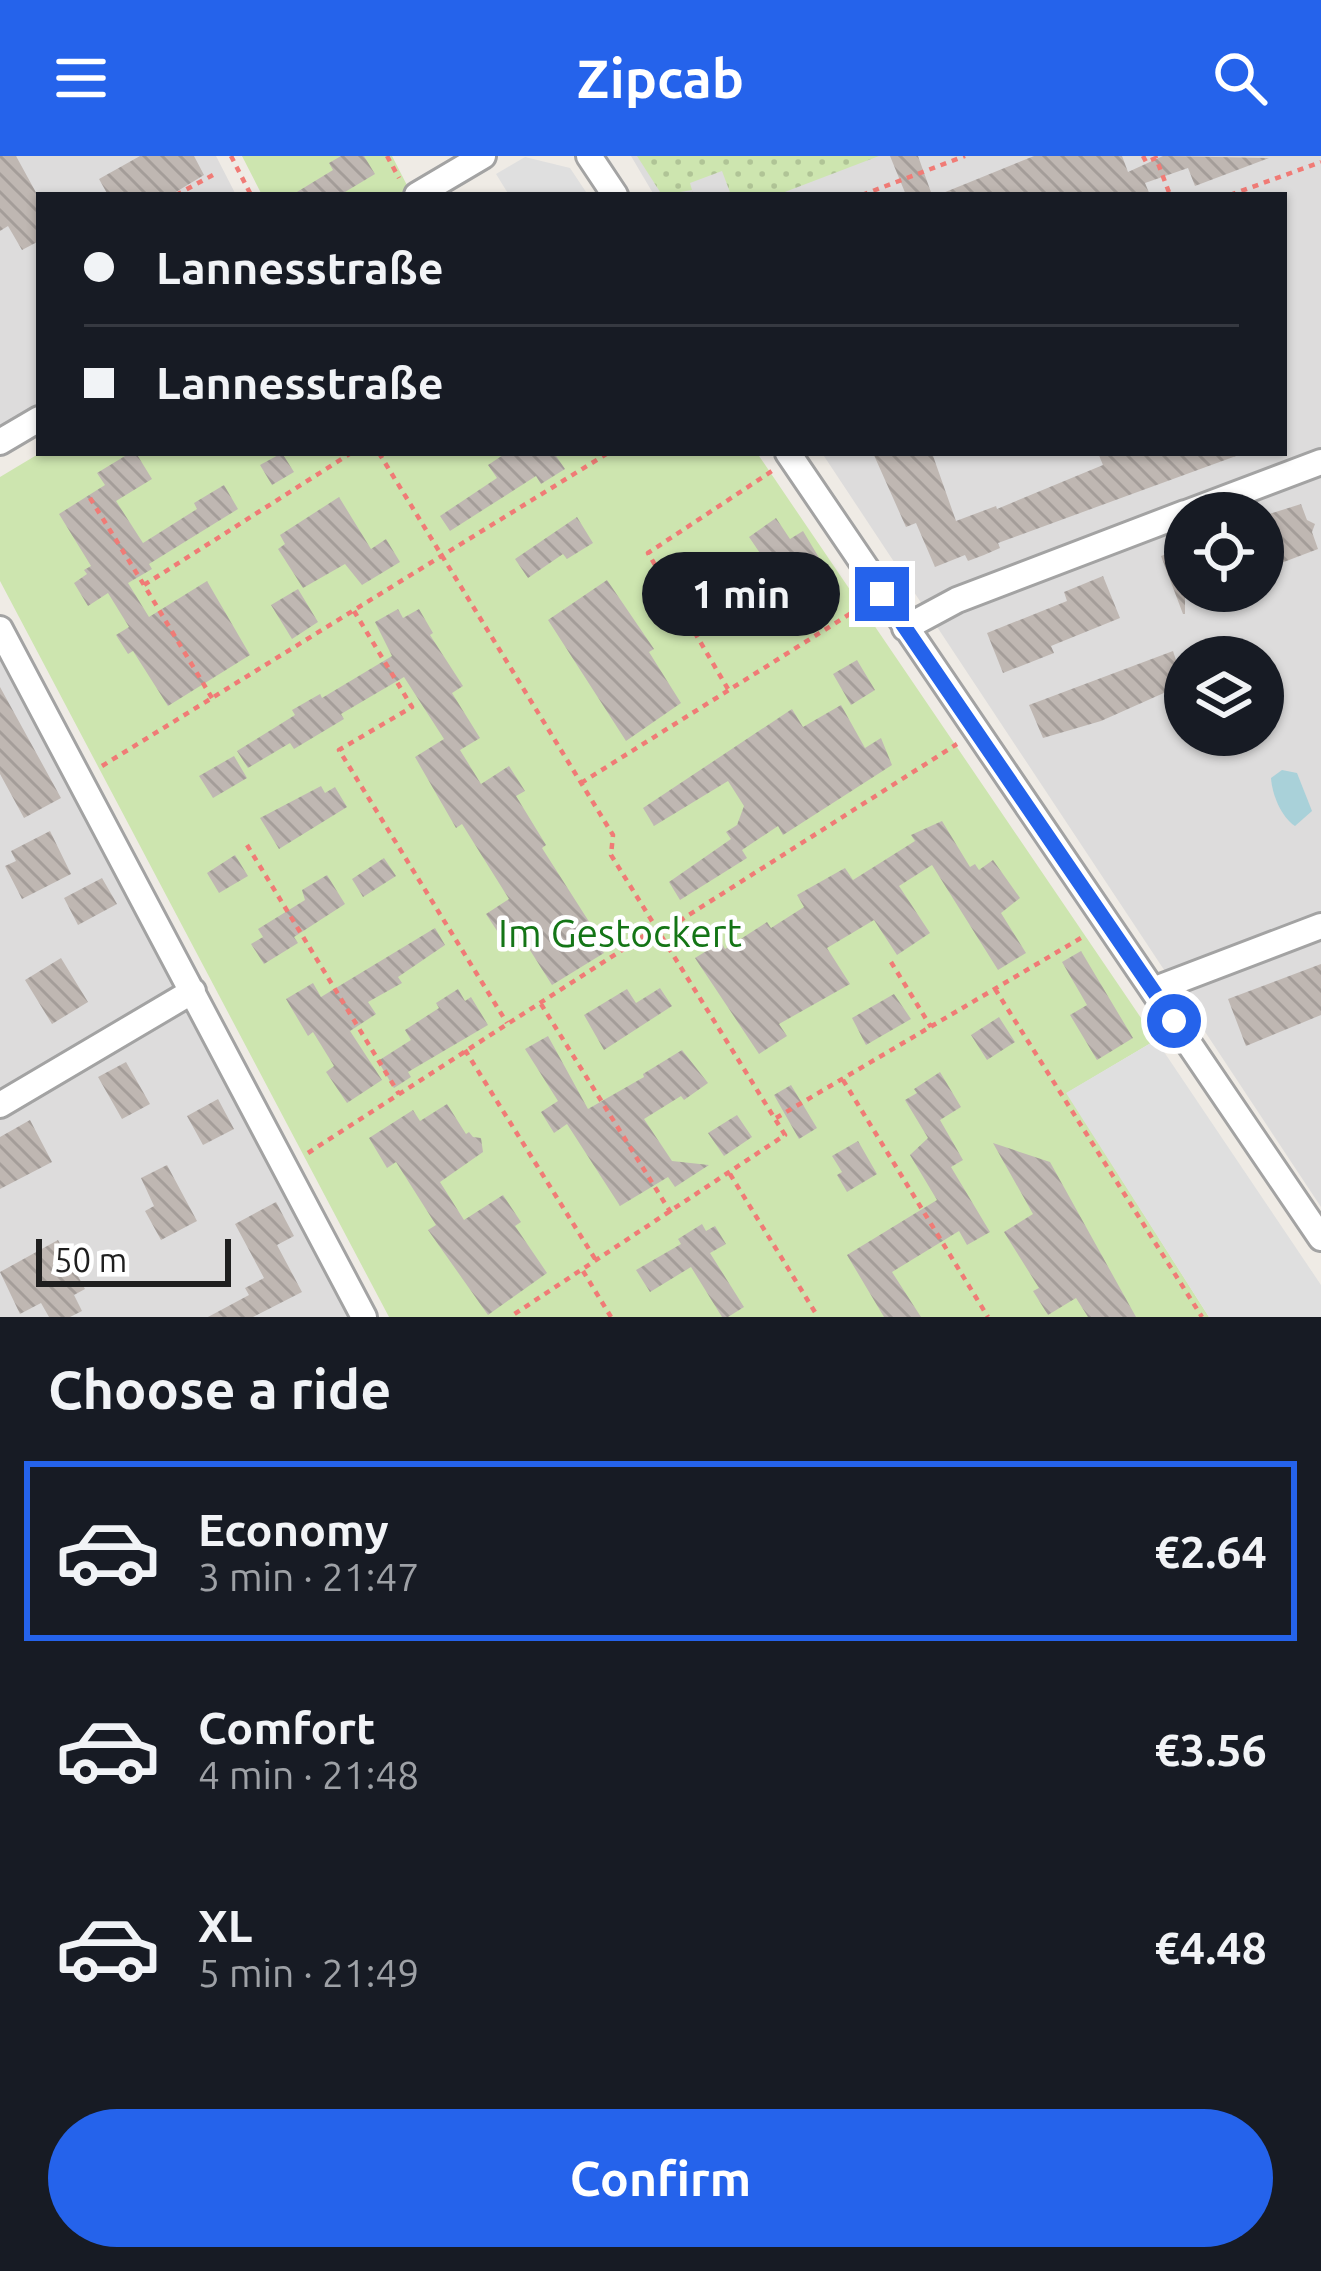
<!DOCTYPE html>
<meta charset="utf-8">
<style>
:root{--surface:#171b24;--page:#20242c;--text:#f1f3f6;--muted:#9ea1a6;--line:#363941;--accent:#2563eb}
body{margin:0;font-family:Ubuntu,sans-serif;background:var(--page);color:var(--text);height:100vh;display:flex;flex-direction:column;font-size:45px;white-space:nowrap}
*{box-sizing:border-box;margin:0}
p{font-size:39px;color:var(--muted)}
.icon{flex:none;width:66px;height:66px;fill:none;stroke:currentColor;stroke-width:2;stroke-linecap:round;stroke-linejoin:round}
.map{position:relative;height:1161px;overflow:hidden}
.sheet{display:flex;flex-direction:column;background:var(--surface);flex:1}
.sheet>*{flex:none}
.banner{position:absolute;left:36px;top:36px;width:1251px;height:264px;border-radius:0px;box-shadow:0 3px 9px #0004;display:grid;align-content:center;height:264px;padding:0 48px;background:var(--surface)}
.tools{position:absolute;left:1164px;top:336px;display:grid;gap:24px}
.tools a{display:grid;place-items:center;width:120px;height:120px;border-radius:50%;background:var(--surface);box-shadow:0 3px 9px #0004;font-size:60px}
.scale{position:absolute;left:36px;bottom:30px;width:195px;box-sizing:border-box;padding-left:12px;border:6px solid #1f1f1f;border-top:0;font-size:33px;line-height:42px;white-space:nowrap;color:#1f1f1f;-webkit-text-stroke:9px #fff;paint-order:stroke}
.end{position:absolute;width:54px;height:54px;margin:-27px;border:15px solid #2563eb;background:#fff;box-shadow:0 0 0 6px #fff}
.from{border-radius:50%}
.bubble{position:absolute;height:84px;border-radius:42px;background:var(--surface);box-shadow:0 3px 9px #0004;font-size:39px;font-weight:700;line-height:84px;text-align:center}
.banner b{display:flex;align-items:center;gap:42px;height:114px;font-size:45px}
.banner b+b{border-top:3px solid var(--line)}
.banner i{width:30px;height:30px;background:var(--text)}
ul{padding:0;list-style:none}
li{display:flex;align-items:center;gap:36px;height:180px;margin:0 24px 18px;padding:0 24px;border:6px solid transparent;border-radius:0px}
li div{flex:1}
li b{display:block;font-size:45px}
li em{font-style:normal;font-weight:700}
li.on{border-color:var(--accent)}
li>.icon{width:108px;height:108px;stroke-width:1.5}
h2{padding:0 48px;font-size:54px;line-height:144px}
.cta{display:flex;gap:24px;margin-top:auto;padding:24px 48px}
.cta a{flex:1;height:138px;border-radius:72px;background:var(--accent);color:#fff;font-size:48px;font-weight:700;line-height:138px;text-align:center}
header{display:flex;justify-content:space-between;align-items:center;height:156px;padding:0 48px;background:var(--accent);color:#fff;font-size:54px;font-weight:700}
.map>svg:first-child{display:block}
.residential{fill:#dddcdc;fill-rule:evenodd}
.grass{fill:url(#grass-dots)}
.garden{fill:#cde5af}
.parking{fill:#dfdfdf}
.water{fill:#a9d1d9}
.building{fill:url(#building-back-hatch)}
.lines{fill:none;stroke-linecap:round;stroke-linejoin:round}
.street-casing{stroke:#a3a3a3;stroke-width:30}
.path{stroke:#f07b76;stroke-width:4.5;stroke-dasharray:6 6;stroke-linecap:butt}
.street{stroke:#fff;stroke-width:24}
.route{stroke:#2563eb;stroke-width:15}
.labels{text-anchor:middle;stroke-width:9;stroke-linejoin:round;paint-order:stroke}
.park-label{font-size:39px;fill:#147516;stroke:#fff}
</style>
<header><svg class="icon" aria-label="menu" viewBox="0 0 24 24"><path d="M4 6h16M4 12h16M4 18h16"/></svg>Zipcab<svg class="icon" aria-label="search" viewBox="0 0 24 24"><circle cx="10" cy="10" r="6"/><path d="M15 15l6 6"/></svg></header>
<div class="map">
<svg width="1321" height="1161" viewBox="0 0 1321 1161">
<defs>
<pattern id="grass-dots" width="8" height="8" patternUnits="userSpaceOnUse" patternTransform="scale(3)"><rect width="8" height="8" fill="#cde5af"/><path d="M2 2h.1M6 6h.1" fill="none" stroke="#b0c496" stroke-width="1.8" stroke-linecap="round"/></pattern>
<pattern id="building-back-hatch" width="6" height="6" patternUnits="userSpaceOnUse" patternTransform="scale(3)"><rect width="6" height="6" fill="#bfb7b2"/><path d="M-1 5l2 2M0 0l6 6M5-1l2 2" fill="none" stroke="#a49d99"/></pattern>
</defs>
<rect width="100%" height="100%" fill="#efebe5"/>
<!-- residential -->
<path class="residential" d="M0,0H216L236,39H39V254L0,278Z
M631,0H1321V1051L822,297H1284V39H654ZM1185,357H1263V435H1185ZM1185,501H1263V579H1185Z
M0,497L355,1161H0Z"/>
<!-- grass -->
<path class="grass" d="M637,0H879L777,39H731L722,15L690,27L692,34L662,39Z"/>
<!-- garden -->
<path class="garden" d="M242,0H392L412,39H262Z
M40,297H757L1156,884L1067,937L1209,1161H389L0,425V321Z"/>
<!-- parking -->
<path class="parking" d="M525,1L570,12L588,39H509L496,18Z
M1156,884L1321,1129V1161H1209L1066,937Z"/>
<!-- water -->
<path class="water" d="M1282,614L1297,617L1312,655L1295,670C1281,661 1272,638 1271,622Z"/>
<!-- building -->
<path class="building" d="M0,0H16L39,42V85L22,94L8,70L0,75Z
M140,0H194L204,19L171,39H108L99,23Z
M341,0H364L375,18L340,39H292L333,14L329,7Z
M890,0H918L932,39H906Z
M1034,0H1122L1128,16L1163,0L1269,2L1195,30L1188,12L1145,27L1150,39H938Z
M130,297H136L152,323L116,345L143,387L197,353L194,347L224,329L238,353L149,408L152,413L128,427L149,461L207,425L250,499L168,550L133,495L128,498L116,479L129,471L108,437L88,450L74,427L87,418L84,414L91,410L59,358L105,329L97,317Z
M282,297L294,316L272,329L260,309Z
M506,297H554L565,313L541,328L536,320L450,375L440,360L497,322L488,309Z
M873,297H932L956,365L996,350L997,353L1103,309L1098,297L1236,300L998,387L1000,392L984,399L968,405L965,399L935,411L916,367L906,371Z
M339,341L371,393L386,383L400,406L362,429L345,408L303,432L278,393L285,388L280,379Z
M1301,348L1307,364L1315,368L1312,376L1318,393L1263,414V360Z
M577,361L593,387L567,403L563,398L528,422L515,403Z
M776,362L790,383L803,375L821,405L800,418L824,457L795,474L780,449L783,447L776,436L783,431L749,381Z
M1185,391V458H1183L1161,400Z
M1103,420L1120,462L1051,490L1054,497L1003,517L987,477L1067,445L1064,436Z
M607,424L654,493L649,496L681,547L626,585L548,464Z
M298,433L318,466L292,483L271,449Z
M398,453L403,462L419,453L433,477L430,479L463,530L452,537L480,582L460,594L481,628L509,610L525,635L516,640L546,689L542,692L602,786L598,788L604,797L552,829L521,780L507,790L486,758L509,743L462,668L456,672L415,601L444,583L404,521L341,558L344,563L294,593L290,587L248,612L237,595L295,559L292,554L320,538L322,542L392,500L375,466Z
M1173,495L1184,528L1101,565L1043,582L1029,549Z
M857,504L875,534L851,549L833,518Z
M0,531L61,642L24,662L0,618Z
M841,549L865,592L881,582L892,609L783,679L778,670L742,694L747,702L680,744L669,726L731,683L726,676L737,669L744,650L728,625L654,670L643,652L792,553L803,571Z
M234,600L247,622L213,642L199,620Z
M321,630L325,637L335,631L347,651L279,693L260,662Z
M942,665L970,711L975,708L979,714L993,704L1020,742L1001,757L1026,797L998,814L932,709L899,730L930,777L897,799L874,764L827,792L850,828L779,868L787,880L759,898L695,802L721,786L725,793L767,766L771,772L804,751L797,739L845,712L853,724L915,685L911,679Z
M50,675L71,718L22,743L5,710L16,705L11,695Z
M235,699L248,720L219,737L207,717Z
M384,702L396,720L363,741L352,723Z
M327,719L345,748L294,781L298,787L264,808L251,788L263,781L258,773L305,744L302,734Z
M102,722L117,748L78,769L64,742Z
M435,772L445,789L398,821L402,827L368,846L376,858L350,875L382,924L347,947L326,916L334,910L313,876L308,880L286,843L313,827L321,841Z
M1081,795L1133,882L1097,904L1070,859L1087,849L1062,806Z
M61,802L88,846L52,868L25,824Z
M1321,808V859L1246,890L1228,843Z
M660,832L672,850L604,894L584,859L627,833L636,847Z
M458,833L465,845L471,841L488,869L408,916L411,921L394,932L378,905L411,884L405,874L439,852L436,847Z
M894,838L911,863L866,889L852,862Z
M999,861L1015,886L987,904L971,879Z
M548,880L588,953L644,921L643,918L682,894L708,927L684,944L681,940L644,963L672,1005L709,1009L675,1031L668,1021L620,1050L567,968L554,977L541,956L558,945L525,893Z
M126,906L150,948L122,963L98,921Z
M940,916L961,951L940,964L963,1004L951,1011L990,1076L967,1089L959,1075L892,1116L921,1161H884L847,1099L937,1044L910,999L928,982L905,944L917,937L914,933Z
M791,929L817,972L799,983L774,939Z
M218,943L234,973L203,989L187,960Z
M447,948L466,978L469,976L473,981L481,982L483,996L440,1026L464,1064L503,1039L521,1066L515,1070L547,1117L488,1159L428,1074L436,1069L396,1006L387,1012L369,982L413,954L420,965Z
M737,959L752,981L724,1000L708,977Z
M30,964L52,1006L0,1033V981Z
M858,985L877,1018L847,1036L837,1019L842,1016L832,1000Z
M993,987L1050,1006L1136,1161H1088L1076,1142L1048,1159L1033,1135L1039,1132L1004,1076L1033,1058Z
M167,1009L197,1065L161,1084L145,1055L154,1050L141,1022Z
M276,1046L294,1080L277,1089L302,1136L253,1161H208L249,1139L245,1132L264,1122L235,1068Z
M702,1068L706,1075L715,1070L726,1088L710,1097L744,1151L728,1161H722L691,1111L650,1136L636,1114L681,1088L678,1083Z
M58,1084L85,1133L74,1139L82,1155L70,1161H49L41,1147L20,1158L0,1116Z"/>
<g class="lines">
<defs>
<path id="street" d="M589,0L615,39
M417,39L483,0
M0,286L39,263
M788,297L1321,1082
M1186,357L1321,306
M905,472L957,444L1185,357
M0,473L364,1161
M1153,834L1321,770
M0,949L193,835"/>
</defs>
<!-- street casing -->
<use href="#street" class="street-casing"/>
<!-- path -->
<path class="path" d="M231,0L251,39
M387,0L399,22
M1143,0L1146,6L1156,2L1170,39
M176,39L213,19
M690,39L693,38
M862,39L965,0
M1230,39L1321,6
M379,297L613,679L611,699L785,979L510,1161
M90,342L144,429
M354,455L412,551L339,594L507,867
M728,533L648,397L772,315
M212,542L144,429L351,297
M102,610L608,297
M581,627L861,451
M247,689L399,938
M659,778L957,588
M891,806L931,871
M995,833L1202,1161
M541,848L671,1057
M465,894L597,1106
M843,924L988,1161
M776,962L1086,779
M308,997L656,772
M730,1018L818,1161
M583,1115L611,1161"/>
<!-- street -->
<use href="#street" class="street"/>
</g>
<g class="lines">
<!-- route -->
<path class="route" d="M882,438L1174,865"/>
</g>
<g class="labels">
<!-- park labels -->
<g class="park-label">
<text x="620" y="791">Im Gestockert</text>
</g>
</g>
</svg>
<div class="tools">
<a><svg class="icon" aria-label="locate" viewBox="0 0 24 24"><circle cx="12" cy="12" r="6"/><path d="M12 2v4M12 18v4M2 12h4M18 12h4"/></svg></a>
<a><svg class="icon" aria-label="layers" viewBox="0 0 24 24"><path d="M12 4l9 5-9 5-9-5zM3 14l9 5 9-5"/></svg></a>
</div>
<div class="scale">50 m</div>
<i class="end from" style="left:1174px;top:865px"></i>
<i class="end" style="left:882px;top:438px"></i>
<div class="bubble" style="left:642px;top:396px;width:198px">1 min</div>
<div class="banner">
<b><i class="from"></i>Lannesstraße</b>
<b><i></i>Lannesstraße</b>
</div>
</div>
<section class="sheet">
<h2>Choose a ride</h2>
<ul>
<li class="on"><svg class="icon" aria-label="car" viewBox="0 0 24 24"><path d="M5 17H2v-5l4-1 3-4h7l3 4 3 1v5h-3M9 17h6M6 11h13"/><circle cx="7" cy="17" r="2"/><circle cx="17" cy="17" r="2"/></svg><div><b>Economy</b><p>3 min · 21:47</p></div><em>€2.64</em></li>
<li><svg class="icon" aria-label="car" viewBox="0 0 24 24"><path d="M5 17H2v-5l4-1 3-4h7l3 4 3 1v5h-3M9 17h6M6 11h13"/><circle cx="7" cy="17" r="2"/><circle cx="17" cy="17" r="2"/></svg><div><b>Comfort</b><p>4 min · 21:48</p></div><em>€3.56</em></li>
<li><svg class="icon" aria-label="car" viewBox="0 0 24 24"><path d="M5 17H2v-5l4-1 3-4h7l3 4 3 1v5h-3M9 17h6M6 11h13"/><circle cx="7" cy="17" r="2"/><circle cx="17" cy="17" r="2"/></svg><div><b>XL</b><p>5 min · 21:49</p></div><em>€4.48</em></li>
</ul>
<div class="cta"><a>Confirm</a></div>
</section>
